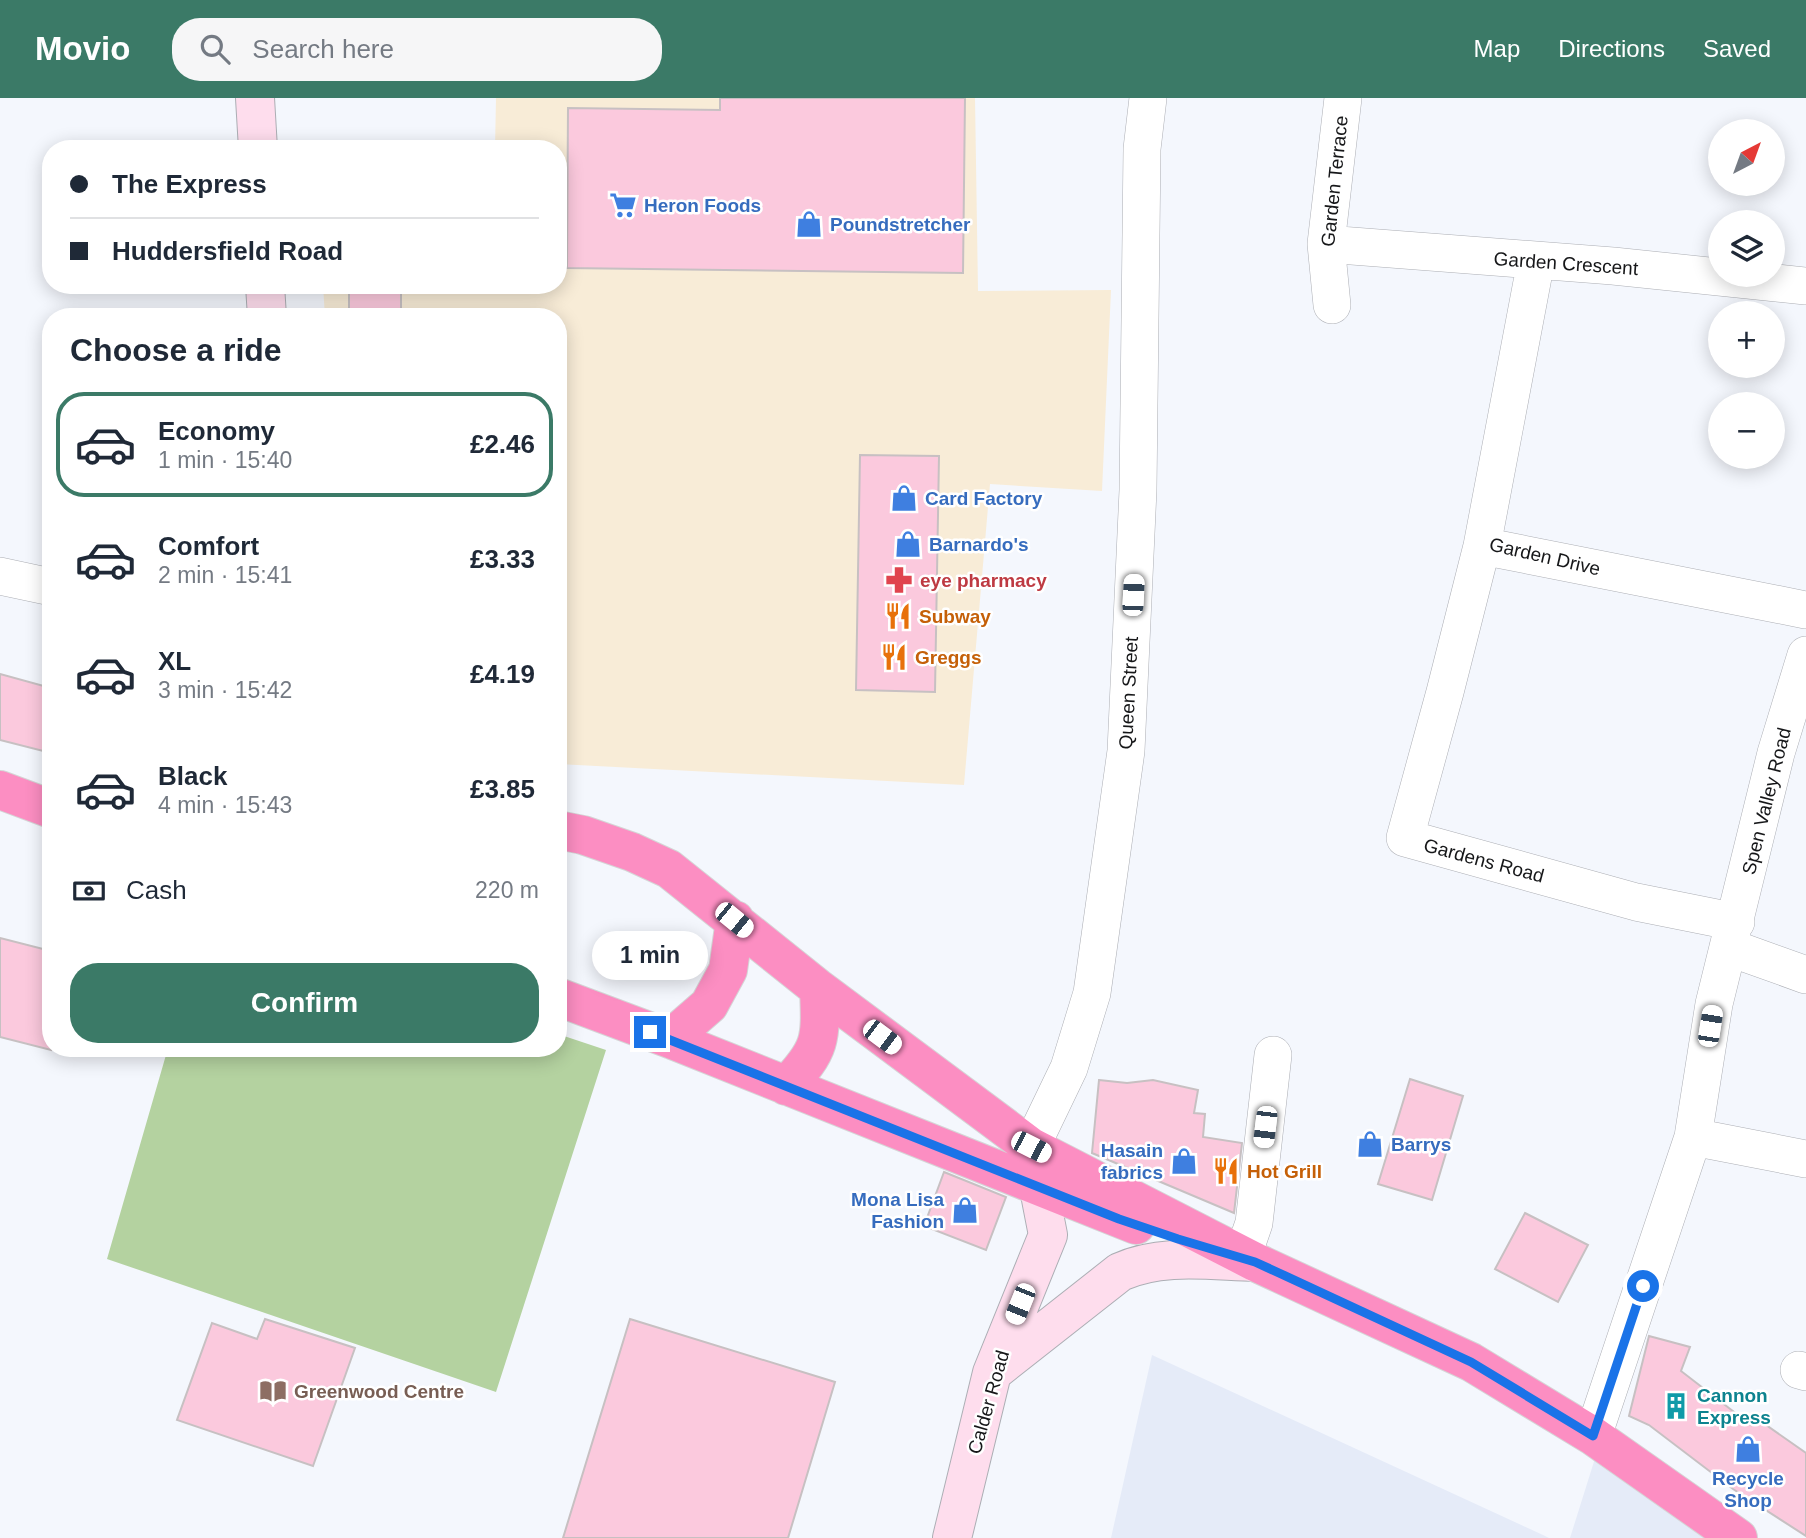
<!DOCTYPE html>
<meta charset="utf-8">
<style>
:root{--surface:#fff;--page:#f6f6f7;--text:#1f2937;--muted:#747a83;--line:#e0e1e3;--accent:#3b7a67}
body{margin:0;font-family:Helvetica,sans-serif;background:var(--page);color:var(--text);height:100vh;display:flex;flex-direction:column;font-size:26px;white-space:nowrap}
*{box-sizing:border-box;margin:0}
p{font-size:23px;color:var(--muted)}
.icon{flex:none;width:38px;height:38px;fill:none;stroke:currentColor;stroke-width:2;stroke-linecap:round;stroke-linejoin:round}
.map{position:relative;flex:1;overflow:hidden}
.sheet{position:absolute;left:42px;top:210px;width:525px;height:749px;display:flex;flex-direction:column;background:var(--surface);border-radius:28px;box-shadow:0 4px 18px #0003}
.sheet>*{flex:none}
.hud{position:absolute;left:42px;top:42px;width:525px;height:154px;border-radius:28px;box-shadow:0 4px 18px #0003;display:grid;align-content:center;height:154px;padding:0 28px;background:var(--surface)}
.needle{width:46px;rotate:41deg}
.fabs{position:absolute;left:1708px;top:21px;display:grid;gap:14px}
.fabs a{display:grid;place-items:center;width:77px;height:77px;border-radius:50%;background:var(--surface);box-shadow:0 4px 18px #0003;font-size:35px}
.end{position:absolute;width:32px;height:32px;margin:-16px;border:9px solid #1a73e8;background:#fff;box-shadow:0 0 0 4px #fff}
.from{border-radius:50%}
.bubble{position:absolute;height:49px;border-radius:24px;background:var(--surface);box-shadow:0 4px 18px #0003;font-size:23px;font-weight:600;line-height:49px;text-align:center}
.car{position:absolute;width:21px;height:42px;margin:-21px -10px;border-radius:9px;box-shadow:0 0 5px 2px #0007;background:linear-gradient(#fff 24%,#345 0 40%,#fff 0 76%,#345 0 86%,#fff 0)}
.hud b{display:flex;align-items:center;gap:24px;height:66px;font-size:26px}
.hud b+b{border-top:2px solid var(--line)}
.hud i{width:18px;height:18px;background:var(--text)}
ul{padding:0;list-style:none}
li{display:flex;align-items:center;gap:21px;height:105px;margin:0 14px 10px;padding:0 14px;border:4px solid transparent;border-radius:28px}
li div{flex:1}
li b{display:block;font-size:26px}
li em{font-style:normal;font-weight:600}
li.active{border-color:var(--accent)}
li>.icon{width:63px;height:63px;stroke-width:1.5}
h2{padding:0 28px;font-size:32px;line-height:84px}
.pay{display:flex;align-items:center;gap:18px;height:77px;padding:0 28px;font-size:26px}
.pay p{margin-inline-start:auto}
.cta{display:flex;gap:14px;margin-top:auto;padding:14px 28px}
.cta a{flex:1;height:80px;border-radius:28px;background:var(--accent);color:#fff;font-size:28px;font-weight:600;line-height:80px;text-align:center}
header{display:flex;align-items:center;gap:42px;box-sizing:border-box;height:98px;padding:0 35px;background:var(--accent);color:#fff}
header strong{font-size:33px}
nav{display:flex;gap:38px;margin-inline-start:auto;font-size:24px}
.search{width:490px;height:63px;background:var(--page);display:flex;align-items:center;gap:18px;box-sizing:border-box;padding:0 24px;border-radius:28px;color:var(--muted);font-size:26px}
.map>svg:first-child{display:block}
.commercial{fill:#f8ecd7}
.built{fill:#e5ebf8}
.green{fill:#b4d2a0}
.building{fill:#fbc9dd;stroke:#c7c0c2;stroke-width:2}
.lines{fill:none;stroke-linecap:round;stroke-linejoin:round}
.street-casing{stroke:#acaeb4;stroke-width:38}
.secondary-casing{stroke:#acaeb4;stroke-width:40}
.highway-casing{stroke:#d5d5d6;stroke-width:40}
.street{stroke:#fff;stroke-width:37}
.secondary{stroke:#fedded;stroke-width:38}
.highway{stroke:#fc8ec2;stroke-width:38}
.route{stroke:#1a73e8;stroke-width:9}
.labels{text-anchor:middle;stroke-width:5;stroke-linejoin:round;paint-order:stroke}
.street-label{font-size:19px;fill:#161719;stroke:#fff}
.shop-label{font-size:19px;font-weight:bold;fill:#366cbe;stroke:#fff;text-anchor:start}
.health-label{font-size:19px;font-weight:bold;fill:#be3a42;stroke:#fff;text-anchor:start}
.food-label{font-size:19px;font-weight:bold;fill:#c56008;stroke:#fff;text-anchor:start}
.education-label{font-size:19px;font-weight:bold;fill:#785e54;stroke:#fff;text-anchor:start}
.culture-label{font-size:19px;font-weight:bold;fill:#0d838f;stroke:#fff;text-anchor:start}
</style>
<header>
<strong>Movio</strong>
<div class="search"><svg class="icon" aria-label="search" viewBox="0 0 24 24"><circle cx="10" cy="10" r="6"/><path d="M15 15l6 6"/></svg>Search here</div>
<nav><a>Map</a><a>Directions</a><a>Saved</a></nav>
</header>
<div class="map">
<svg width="1806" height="1440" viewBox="0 0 1806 1440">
<rect width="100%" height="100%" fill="#f4f7fd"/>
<!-- commercial -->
<path class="commercial" d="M496,0H975L978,193L1111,192L1102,393L990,386L964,687L558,666V219H325L323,187H558V51H495Z"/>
<!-- built -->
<path class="built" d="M1152,1257L1543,1437L1549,1440H1111Z
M1597,1354L1719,1440H1570Z"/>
<!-- green -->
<path class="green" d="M558,936L606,952L496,1294L107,1161L168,950H558Z"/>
<!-- building -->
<path class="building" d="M720,0H965L963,175L567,170L568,10L720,12Z
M349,187H401V219H349Z
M860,357L939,358L935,594L856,592Z
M0,576L51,590V655L0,642Z
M0,840L51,853V952L0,939Z
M1410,981L1463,998L1432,1102L1378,1086Z
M1099,982L1127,985L1153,982L1198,992L1194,1015L1205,1016L1203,1039L1242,1045L1234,1115L1092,1055Z
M944,1074L1006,1099L986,1152L924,1128Z
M1525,1115L1588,1147L1558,1204L1495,1171Z
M265,1221L355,1250L313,1368L177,1322L212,1225L257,1241Z
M630,1221L835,1284L788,1440H563Z
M1649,1238L1690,1249L1681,1273L1751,1327L1756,1320L1806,1355V1438L1733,1391L1649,1327L1629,1318Z"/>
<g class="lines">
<defs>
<path id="street" d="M1326,146L1613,168L1806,188
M1536,163L1482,448L1806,512
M1332,207L1326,146L1343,0
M1482,448L1445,594L1405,740L1636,804L1736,824
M0,478L51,489
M1728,849L1806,877
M1693,1039L1806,1061
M1031,1049L1069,970L1092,895L1126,653L1138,392L1142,51L1148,0
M1243,1157L1254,1125L1273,957
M1799,1272L1806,1274
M1593,1338L1693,1039L1714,906L1776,655L1806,557"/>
<path id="secondary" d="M255,0L258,51
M265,187L267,219
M993,1274L1120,1174C1162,1155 1211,1163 1255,1164
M952,1440L992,1275L1048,1137L1033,1060"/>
<path id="highway" d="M0,692L51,711
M558,732L583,737L632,754L669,771L819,891L1031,1049L1255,1164L1471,1264L1593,1338L1738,1440
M558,899L670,941L1136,1127
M670,941L709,907L728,872L735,822
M786,988C822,951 821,941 819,891"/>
</defs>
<!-- street casing -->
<use href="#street" class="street-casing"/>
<!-- secondary casing -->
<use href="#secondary" class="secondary-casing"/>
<!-- highway casing -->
<use href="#highway" class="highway-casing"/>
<!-- street -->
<use href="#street" class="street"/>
<!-- secondary -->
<use href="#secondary" class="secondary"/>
<!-- highway -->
<use href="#highway" class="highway"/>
</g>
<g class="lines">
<!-- route -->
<path class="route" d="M650,934L1119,1121L1178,1141L1255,1164L1279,1175L1471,1264L1593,1338L1643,1188"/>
</g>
<!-- icons -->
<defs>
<symbol id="supermarket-bare" viewBox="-9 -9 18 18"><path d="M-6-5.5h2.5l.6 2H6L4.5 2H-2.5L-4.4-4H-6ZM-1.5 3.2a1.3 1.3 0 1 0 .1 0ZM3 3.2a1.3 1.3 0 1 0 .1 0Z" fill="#3f7fe0" stroke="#fff" stroke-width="2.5" paint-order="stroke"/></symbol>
<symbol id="shop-bare" viewBox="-9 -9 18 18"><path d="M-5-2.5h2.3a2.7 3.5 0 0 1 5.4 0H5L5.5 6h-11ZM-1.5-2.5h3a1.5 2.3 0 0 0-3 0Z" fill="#3f7fe0" stroke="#fff" stroke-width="2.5" paint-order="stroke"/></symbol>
<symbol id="pharmacy-bare" viewBox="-9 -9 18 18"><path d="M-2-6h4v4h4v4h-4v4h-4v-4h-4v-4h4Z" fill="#e0444e" stroke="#fff" stroke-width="2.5" paint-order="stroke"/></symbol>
<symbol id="restaurant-bare" viewBox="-9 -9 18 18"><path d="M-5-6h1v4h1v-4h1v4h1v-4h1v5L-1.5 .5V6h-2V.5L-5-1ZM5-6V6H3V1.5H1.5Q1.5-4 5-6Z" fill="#e8710a" stroke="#fff" stroke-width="2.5" paint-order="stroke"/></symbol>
<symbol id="library-bare" viewBox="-9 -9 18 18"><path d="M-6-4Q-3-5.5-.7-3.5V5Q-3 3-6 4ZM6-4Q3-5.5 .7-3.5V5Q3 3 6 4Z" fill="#8d6e63" stroke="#fff" stroke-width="2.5" paint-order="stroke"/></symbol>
<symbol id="building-bare" viewBox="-9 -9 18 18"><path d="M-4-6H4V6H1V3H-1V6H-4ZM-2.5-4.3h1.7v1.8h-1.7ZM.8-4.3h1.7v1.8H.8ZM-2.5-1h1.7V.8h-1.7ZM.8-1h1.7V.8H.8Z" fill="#0f9aa8" stroke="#fff" stroke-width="2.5" paint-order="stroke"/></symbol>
</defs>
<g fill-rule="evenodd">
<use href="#supermarket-bare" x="604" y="88" width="38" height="38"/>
<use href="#shop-bare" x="790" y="107" width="38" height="38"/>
<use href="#shop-bare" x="885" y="381" width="38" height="38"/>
<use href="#shop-bare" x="889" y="427" width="38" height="38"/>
<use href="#pharmacy-bare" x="880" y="463" width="38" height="38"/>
<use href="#restaurant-bare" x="879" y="499" width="38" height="38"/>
<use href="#restaurant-bare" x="875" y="540" width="38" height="38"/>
<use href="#shop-bare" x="1351" y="1027" width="38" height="38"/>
<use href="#shop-bare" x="1165" y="1044" width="38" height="38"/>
<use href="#restaurant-bare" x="1207" y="1054" width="38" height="38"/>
<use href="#shop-bare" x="946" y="1093" width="38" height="38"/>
<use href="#library-bare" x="254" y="1274" width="38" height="38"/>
<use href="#building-bare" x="1657" y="1289" width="38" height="38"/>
<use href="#shop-bare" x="1729" y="1332" width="38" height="38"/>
</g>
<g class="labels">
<!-- street labels -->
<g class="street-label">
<text transform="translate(1334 83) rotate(-84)" y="7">Garden Terrace</text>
<text transform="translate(1566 165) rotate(4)" y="7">Garden Crescent</text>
<text transform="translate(1545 458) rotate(13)" y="7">Garden Drive</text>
<text transform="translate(1128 595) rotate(-87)" y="7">Queen Street</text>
<text transform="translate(1766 703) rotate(-76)" y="7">Spen Valley Road</text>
<text transform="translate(1484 762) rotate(15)" y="7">Gardens Road</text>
<text transform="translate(988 1304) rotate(-74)" y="7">Calder Road</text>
</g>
<!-- shop labels -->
<g class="shop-label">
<text x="644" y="114">Heron Foods</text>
<text x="830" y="133">Poundstretcher</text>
<text x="925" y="407">Card Factory</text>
<text x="929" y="453">Barnardo's</text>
<text x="1391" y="1053">Barrys</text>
<text x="1163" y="1059" text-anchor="end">Hasain<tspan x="1163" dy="22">fabrics</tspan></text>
<text x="944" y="1108" text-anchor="end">Mona Lisa<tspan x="944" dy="22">Fashion</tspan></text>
<text x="1748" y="1387" text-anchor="middle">Recycle<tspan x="1748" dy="22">Shop</tspan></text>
</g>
<!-- health labels -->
<g class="health-label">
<text x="920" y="489">eye pharmacy</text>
</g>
<!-- food labels -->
<g class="food-label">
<text x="919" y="525">Subway</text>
<text x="915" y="566">Greggs</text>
<text x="1247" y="1080">Hot Grill</text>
</g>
<!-- education labels -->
<g class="education-label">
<text x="294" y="1300">Greenwood Centre</text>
</g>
<!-- culture labels -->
<g class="culture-label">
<text x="1697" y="1304">Cannon<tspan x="1697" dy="22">Express</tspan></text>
</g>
</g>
</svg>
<div class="fabs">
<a><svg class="needle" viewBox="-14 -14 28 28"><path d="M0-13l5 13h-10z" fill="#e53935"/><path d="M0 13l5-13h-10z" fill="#747a83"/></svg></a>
<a><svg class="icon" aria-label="layers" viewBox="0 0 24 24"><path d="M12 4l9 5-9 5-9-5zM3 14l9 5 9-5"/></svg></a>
<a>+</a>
<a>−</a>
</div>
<i class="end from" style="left:1643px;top:1188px"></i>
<i class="end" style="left:650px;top:934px"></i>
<div class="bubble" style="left:592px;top:833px;width:116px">1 min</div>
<i class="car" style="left:1133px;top:497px;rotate:3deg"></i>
<i class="car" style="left:734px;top:822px;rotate:129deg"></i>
<i class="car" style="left:1710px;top:928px;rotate:9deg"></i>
<i class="car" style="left:882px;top:939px;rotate:127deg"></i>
<i class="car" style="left:1265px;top:1029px;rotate:187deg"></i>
<i class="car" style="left:1031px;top:1049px;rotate:117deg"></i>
<i class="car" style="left:1020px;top:1206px;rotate:202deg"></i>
<div class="hud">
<b><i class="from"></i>The Express</b>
<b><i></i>Huddersfield Road</b>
</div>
<section class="sheet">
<h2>Choose a ride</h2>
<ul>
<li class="active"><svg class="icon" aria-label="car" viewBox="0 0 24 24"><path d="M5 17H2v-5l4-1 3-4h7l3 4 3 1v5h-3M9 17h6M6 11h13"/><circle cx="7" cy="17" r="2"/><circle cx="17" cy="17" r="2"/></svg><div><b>Economy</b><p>1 min · 15:40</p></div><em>£2.46</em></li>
<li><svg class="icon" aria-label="car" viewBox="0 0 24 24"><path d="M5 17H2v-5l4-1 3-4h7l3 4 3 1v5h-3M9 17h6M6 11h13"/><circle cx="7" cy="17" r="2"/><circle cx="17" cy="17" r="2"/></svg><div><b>Comfort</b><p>2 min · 15:41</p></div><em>£3.33</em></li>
<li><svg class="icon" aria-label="car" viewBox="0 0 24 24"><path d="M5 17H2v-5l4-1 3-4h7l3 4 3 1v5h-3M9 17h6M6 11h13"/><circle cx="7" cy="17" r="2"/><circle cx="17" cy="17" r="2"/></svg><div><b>XL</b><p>3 min · 15:42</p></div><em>£4.19</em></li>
<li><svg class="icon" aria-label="car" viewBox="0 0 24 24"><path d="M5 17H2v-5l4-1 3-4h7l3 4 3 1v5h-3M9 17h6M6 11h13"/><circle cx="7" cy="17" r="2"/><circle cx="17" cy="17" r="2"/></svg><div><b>Black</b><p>4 min · 15:43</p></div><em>£3.85</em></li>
</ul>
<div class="pay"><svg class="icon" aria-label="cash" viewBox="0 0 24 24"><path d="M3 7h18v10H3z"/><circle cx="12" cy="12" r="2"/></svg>Cash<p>220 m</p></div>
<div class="cta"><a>Confirm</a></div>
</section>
</div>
